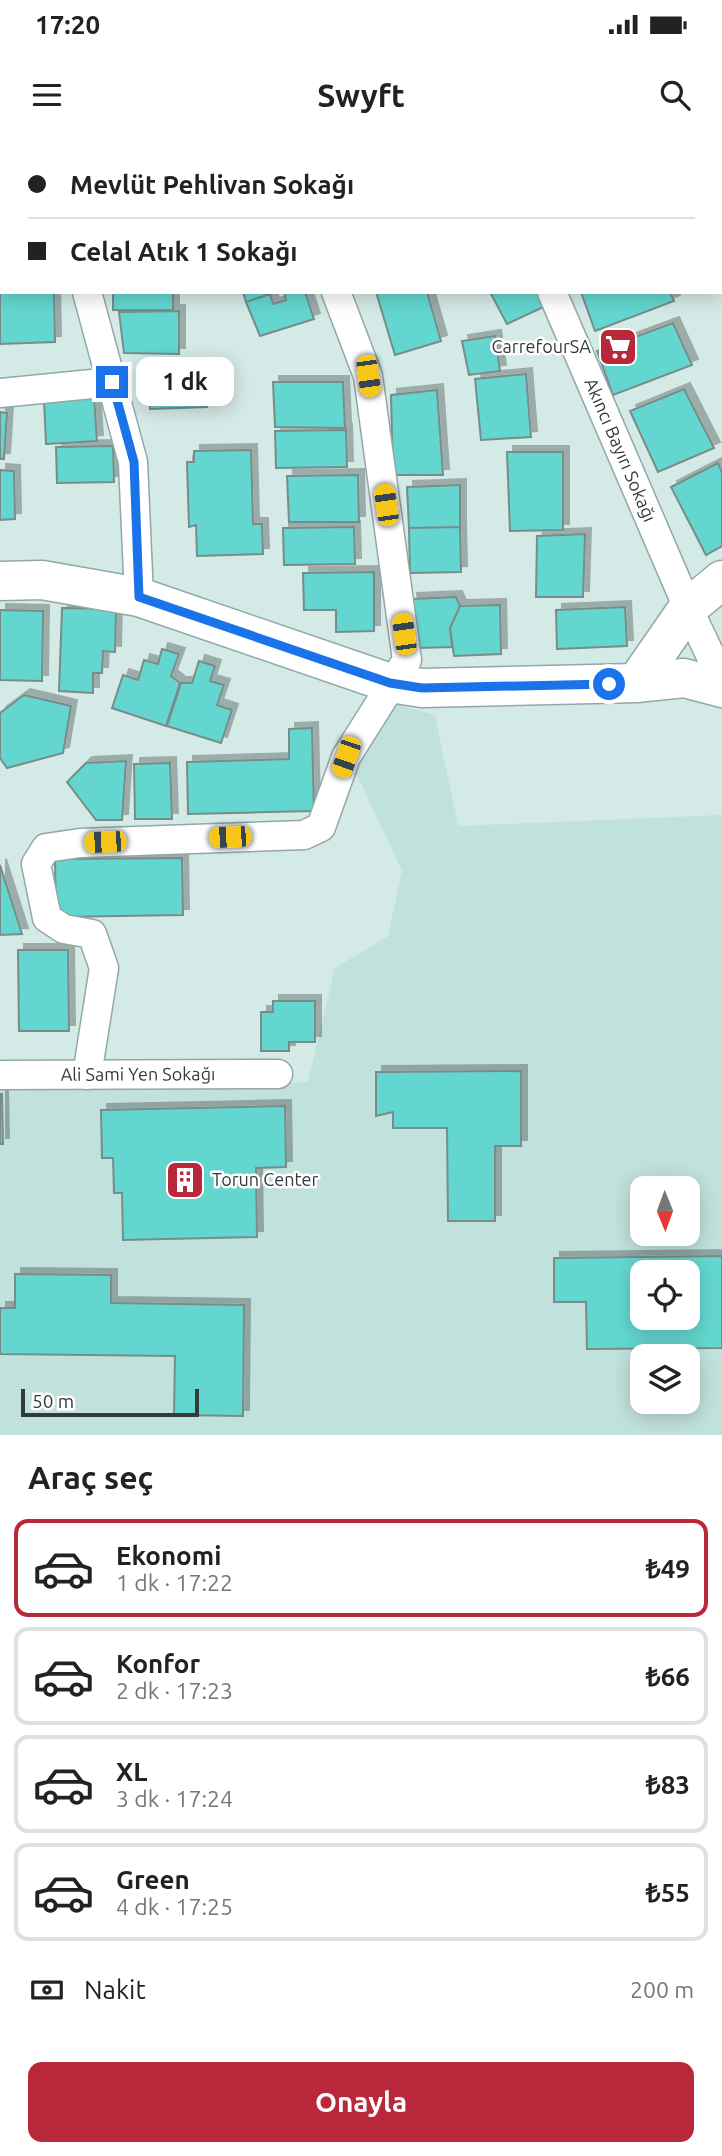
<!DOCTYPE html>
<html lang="tr">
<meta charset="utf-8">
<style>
:root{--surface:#fff;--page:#f6f6f6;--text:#222;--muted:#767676;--line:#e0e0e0;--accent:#b9273a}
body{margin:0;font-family:Ubuntu,sans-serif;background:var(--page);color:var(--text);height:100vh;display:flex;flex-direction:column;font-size:26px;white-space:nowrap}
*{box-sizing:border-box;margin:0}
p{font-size:23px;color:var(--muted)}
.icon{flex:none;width:38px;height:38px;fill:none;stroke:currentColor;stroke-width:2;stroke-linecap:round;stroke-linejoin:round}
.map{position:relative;height:1295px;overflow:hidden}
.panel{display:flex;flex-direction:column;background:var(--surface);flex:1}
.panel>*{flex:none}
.guide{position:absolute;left:0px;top:0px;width:723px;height:154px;box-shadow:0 4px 18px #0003;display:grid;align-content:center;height:154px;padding:0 28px;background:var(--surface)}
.needle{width:46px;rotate:179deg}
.buttons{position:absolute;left:630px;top:1036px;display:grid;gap:14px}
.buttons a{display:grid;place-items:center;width:70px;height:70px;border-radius:14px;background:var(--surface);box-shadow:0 4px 18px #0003;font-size:35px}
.scale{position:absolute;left:21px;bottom:18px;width:178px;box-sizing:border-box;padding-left:7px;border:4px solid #333b3a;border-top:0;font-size:19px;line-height:24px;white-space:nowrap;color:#333b3a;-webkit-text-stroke:5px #fff;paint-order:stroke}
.end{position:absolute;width:32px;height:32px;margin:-16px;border:9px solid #1a73e8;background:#fff;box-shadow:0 0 0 4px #fff}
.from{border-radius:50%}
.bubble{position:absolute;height:49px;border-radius:14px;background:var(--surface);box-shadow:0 4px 18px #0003;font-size:23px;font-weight:700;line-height:49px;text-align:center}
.car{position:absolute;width:21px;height:42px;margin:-21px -10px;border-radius:9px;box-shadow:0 0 5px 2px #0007;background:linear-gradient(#f5c518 24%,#345 0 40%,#f5c518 0 76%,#345 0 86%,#f5c518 0)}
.guide b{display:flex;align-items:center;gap:24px;height:66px;font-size:26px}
.guide b+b{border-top:2px solid var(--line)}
.guide i{width:18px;height:18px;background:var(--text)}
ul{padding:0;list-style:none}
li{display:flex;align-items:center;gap:21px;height:98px;margin:0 14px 10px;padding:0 14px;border:4px solid var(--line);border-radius:14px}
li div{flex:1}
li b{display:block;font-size:26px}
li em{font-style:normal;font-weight:700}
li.current{border-color:var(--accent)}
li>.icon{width:63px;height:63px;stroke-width:1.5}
h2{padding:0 28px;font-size:32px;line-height:84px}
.pay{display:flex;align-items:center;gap:18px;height:77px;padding:0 28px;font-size:26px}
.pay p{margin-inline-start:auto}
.primary-button{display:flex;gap:14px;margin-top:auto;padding:14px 28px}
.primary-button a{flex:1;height:80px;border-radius:14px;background:var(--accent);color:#fff;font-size:28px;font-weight:700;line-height:80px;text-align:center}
.status{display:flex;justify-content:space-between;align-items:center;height:49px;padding:0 35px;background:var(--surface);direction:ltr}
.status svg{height:19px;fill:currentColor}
header{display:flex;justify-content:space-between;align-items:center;height:91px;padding:0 28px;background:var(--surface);font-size:32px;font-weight:700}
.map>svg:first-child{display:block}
.built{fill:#c1e1dd;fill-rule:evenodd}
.building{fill:#64d7cf;stroke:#788c8a;stroke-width:2;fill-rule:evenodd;filter:url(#shadow)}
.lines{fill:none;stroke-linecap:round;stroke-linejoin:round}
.street-casing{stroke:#93a8a6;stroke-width:31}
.secondary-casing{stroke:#93a8a6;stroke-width:41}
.street{stroke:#fff;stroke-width:28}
.secondary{stroke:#fff;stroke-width:38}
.route{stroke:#1a73e8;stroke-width:9}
.labels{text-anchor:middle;stroke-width:5;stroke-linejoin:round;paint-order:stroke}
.poi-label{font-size:18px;fill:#333b3a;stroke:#fff;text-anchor:end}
.street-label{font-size:18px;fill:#333b3a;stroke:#fff}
</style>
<div class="status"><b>17:20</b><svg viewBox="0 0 49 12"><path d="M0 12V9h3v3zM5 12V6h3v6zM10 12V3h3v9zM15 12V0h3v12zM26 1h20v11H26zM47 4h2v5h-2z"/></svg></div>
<header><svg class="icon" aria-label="menu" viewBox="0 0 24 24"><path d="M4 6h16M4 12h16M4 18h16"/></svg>Swyft<svg class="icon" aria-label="search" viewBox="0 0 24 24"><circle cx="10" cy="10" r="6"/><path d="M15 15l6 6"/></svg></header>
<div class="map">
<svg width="722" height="1295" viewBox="0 0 722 1295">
<defs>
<filter id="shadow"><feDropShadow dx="6" dy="-6" stdDeviation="0" flood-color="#0004"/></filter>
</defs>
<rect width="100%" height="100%" fill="#d4eae7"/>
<!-- built -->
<path class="built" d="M389,562L435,575L458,686L722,675V1295H0V947L308,942L335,828L388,796L402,731L356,633ZM642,1048H688V1094H642ZM642,1132H688V1178H642ZM642,1216H688V1262H642Z"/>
<!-- building -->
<path class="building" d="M541,0H634V2H542Z
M0,139L2,152H54L55,202L0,204Z
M113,152H173V170H113Z
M243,152H276L246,162Z
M284,152H305L314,179L260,196L246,162L270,154L273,164L286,160Z
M376,152H427L441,201L395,215Z
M490,152H546L552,163L507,184Z
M581,152H670L674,161L595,191Z
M179,171V214L124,213L119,172Z
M673,183L692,225L613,255L597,211Z
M495,196L500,231L469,235L462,201Z
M206,226L207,267L150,269L149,227Z
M526,234L531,297L481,300L475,239Z
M273,242H343L345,288L275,287Z
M684,249L714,308L658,332L630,271Z
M437,250L443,335H393L391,255Z
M94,257L97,301L46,304L44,260Z
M0,272L7,273L4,319H0Z
M346,290L347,327L276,328L275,291Z
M113,306L114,342L57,343L56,307Z
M251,310L253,384H262L263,414L197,416L196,385L189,387L187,322H194V311Z
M507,312H563V390L510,391Z
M718,323L722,333V406L706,415L671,347Z
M0,330L14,331L15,379L0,380Z
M358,335L359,382H289L287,336Z
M460,345V387L409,388L407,347Z
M354,387L355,424L284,425L283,388Z
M460,387L461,432L410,433L409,388Z
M585,394L583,457H536L537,396Z
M374,432V491L336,492V470H304L303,433Z
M456,457L460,466L450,488L452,507L417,508L411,459Z
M500,465L501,514L454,516L450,488L460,466Z
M625,467L627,506L557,509L556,470Z
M62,468L116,469L115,512L103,511L102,533H93V553L59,551Z
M0,470L43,471L42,541L0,540Z
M162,509L179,514L171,536L180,543L166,586L112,568L123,535L138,540L144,520L158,524Z
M199,521L215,526L210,541L224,545L217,565L232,570L221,603L167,586L181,543H192Z
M24,555L71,566L63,613L7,628L0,618V573Z
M312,588L314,671L188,674L187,622L289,619V589Z
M126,621L122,680H96L67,642L86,623Z
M170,623L172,679H135L134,624Z
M182,718L183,775L56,777L55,719Z
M0,725L22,794L0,795Z
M18,810H68L69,891H19Z
M273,861H315V902H289V911H261V872H273Z
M521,931V1006H495V1081H448L447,988H393V972L376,976V932Z
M0,954H2L3,1004H0Z
M285,966L286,1027L256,1028L257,1097L123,1100L122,1053H114L113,1018H102L101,970Z
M722,1116V1208L587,1209L586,1162H554V1118ZM642,1132H688V1178H642Z
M15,1134L111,1135V1163L244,1165L243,1276L174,1275L175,1216L0,1214V1168H15Z"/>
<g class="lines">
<defs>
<g id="street">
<path d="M0,0L14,2"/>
<path d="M459,0L461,2"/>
<path d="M504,0V2"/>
<path d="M336,2L359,0"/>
<path d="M713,2L717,0"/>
<path d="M87,152L133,322L139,457"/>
<path id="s1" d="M552,152L688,468L722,540"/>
<path d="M0,253L112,242"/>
<path id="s2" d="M0,935L278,934"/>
<path d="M87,935L104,828L92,794L64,789L47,778L36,724L46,708L80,703L304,695L321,687L346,617L407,520L368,236L336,152"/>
</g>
<path id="secondary" d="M0,441L42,440L139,457L390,543L422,548L636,543L684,538L722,548
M636,543L688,468L722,440"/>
</defs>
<!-- street casing -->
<use href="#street" class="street-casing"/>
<!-- secondary casing -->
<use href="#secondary" class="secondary-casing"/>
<!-- street -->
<use href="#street" class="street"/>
<!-- secondary -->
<use href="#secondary" class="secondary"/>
</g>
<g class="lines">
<!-- route -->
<path class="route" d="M112,242L134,322L139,457L390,543L422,548L609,544"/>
</g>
<!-- icons -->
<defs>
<symbol id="supermarket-square" viewBox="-11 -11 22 22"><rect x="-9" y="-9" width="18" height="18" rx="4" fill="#b9273a" stroke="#fff"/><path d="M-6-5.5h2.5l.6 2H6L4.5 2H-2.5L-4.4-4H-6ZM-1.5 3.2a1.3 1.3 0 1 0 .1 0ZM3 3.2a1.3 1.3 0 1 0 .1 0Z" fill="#fff"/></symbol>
<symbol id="building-square" viewBox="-11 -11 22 22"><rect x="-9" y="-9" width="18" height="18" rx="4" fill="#b9273a" stroke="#fff"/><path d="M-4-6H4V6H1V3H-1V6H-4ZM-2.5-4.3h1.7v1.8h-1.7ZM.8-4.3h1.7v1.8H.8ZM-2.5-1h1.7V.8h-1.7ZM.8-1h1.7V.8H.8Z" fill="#fff"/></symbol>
</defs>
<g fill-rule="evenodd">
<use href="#supermarket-square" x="596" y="185" width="44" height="44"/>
<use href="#building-square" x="163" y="1018" width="44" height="44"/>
</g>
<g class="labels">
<!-- poi labels -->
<g class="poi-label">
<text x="591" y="213">CarrefourSA</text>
<text x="212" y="1046" text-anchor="start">Torun Center</text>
</g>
<!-- street labels -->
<g class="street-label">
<text dy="6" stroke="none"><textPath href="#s1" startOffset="172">Akıncı Bayırı Sokağı</textPath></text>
<text dy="6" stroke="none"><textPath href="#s2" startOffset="138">Ali Sami Yen Sokağı</textPath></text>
</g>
</g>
</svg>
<div class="buttons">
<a><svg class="needle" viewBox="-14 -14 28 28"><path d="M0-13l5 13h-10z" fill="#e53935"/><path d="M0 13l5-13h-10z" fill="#767676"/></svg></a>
<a><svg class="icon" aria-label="locate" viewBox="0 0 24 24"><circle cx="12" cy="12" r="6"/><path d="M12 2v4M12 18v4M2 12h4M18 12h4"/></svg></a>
<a><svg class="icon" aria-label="layers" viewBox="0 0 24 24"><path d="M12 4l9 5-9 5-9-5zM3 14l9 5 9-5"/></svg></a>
</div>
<div class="scale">50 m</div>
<i class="end from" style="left:609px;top:544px"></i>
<i class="end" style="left:112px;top:242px"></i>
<div class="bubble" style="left:136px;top:217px;width:98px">1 dk</div>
<i class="car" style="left:368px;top:236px;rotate:172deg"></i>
<i class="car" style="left:386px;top:365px;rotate:352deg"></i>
<i class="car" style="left:404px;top:494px;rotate:352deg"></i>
<i class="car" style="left:346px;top:617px;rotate:199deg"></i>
<i class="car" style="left:230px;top:697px;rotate:268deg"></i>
<i class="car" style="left:105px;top:702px;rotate:268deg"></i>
<div class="guide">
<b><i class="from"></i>Mevlüt Pehlivan Sokağı</b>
<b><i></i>Celal Atık 1 Sokağı</b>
</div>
</div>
<section class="panel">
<h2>Araç seç</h2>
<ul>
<li class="current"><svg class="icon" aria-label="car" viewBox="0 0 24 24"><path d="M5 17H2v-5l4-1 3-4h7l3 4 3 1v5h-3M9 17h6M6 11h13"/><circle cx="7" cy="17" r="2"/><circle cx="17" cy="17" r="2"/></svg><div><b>Ekonomi</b><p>1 dk · 17:22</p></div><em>₺49</em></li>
<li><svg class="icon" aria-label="car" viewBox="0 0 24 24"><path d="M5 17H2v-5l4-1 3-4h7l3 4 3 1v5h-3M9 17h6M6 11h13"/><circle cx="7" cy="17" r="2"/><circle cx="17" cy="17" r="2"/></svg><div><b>Konfor</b><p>2 dk · 17:23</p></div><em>₺66</em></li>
<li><svg class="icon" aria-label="car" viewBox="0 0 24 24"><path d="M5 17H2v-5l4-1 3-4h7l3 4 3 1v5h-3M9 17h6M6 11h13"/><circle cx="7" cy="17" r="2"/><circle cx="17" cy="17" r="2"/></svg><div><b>XL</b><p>3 dk · 17:24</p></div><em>₺83</em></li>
<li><svg class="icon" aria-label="car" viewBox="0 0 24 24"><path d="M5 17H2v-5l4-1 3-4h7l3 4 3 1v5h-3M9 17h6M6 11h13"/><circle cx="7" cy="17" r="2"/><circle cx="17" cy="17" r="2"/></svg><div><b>Green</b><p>4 dk · 17:25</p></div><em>₺55</em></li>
</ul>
<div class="pay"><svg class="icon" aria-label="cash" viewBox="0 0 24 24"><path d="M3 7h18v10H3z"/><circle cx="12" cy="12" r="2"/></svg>Nakit<p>200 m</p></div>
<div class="primary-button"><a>Onayla</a></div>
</section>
